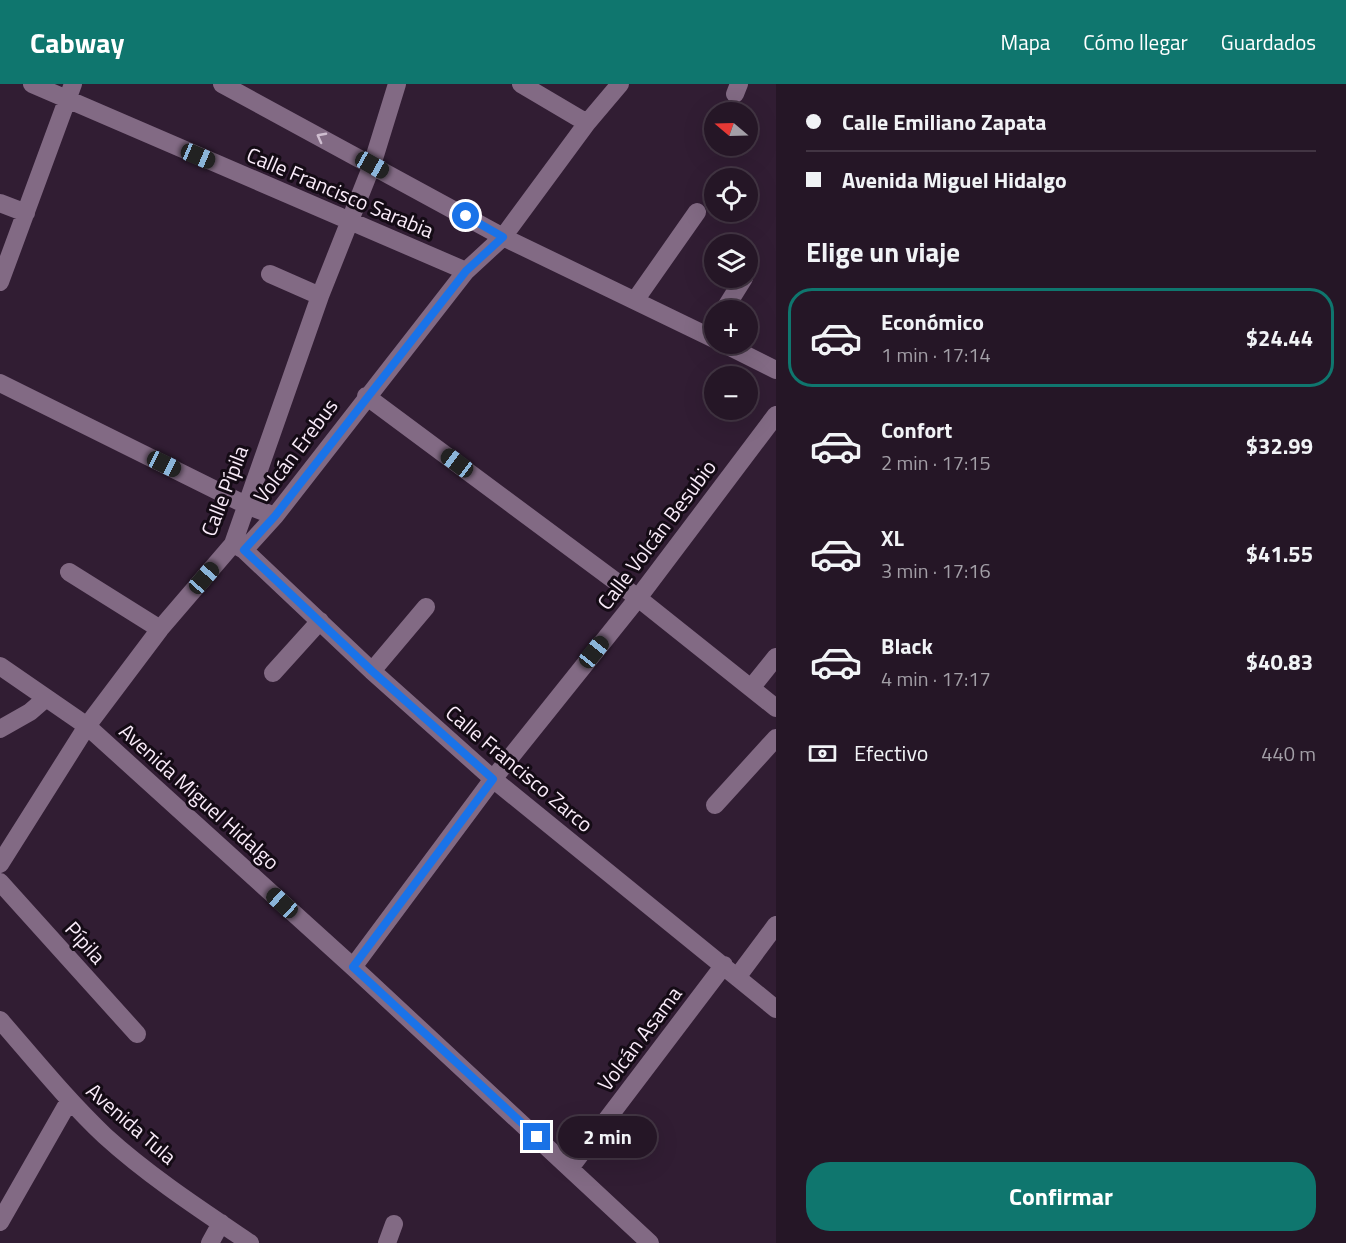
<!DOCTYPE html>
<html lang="es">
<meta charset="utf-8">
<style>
:root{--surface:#251626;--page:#2d1f2e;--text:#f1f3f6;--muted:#a39fa7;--line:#423543;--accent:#0f766e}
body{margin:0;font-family:"Titillium Web",sans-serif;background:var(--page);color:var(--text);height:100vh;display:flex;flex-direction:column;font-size:22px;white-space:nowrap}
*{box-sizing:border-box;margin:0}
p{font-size:20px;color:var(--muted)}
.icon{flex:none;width:33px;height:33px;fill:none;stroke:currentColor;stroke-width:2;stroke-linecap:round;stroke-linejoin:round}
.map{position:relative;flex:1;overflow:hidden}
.drawer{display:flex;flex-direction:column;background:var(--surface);width:570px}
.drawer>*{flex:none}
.hud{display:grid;align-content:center;height:132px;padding:0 30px;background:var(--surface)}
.needle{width:39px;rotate:289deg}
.tools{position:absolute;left:704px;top:18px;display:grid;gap:12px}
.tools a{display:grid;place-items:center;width:54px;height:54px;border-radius:50%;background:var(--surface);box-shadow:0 6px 24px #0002,0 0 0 2px var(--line);font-size:30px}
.end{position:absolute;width:27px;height:27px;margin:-14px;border:8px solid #1a73e8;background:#fff;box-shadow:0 0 0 3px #fff}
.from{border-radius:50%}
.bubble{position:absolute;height:42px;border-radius:21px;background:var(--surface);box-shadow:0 6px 24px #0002,0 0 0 2px var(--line);font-size:20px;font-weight:700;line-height:42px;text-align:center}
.car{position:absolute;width:18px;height:36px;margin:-18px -9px;border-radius:8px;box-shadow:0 0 4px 2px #0007;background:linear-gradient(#222 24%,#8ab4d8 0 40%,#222 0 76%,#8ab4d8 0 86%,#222 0)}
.hud b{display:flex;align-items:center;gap:21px;height:57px;font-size:22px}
.hud b+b{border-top:2px solid var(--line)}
.hud i{width:15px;height:15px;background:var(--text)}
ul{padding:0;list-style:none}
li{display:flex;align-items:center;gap:18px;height:99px;margin:0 12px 9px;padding:0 18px;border:3px solid transparent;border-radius:24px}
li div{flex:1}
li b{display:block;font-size:22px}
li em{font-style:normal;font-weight:700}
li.on{border-color:var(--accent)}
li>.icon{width:54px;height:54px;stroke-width:1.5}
h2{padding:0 30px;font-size:27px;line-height:72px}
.pay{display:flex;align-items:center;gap:15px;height:66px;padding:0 30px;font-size:22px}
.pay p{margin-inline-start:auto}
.cta{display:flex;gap:12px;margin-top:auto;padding:12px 30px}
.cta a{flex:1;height:69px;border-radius:24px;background:var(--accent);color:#fff;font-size:24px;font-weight:700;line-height:69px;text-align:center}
header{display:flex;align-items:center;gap:36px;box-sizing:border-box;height:84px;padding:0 30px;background:var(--accent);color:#fff}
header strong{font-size:28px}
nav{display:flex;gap:33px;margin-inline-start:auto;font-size:21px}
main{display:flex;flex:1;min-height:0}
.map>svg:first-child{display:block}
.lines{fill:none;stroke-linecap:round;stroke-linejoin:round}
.minor{stroke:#826a84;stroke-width:18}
.oneway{stroke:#cfbed0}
.route{stroke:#1a73e8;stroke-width:8}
.labels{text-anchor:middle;stroke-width:6;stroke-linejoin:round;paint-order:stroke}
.street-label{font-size:21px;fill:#f9ebf9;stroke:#140b15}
</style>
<header>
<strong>Cabway</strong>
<nav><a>Mapa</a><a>Cómo llegar</a><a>Guardados</a></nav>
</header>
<main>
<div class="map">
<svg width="776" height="1159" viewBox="0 0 776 1159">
<rect width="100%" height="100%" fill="#311d33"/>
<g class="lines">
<!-- minor -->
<path class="minor" d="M32,0L466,187
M222,0L503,153L714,255
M521,0L587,39
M735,10L739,0
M0,119L26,129
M270,190L320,212
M0,198L73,0
M636,215L697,128
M724,226L744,194
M724,260L776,286
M0,299L246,421L275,432
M366,312L638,514L776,624
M235,461L244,466L275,432L466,187L503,153L587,39L620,0
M244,466L372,587L493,695L776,925
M69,488L160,545
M0,582L87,642L353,883L650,1159
M372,587L426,523
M273,589L320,537
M751,604L776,573
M0,645L30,628L45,615
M715,721L776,654
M0,780L87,642L160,545L233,460L320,212L372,81L397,0
M0,798L137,950
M353,883L493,695L638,514L776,331
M738,892L776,841
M0,936C34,975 67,1016 105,1052C149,1092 201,1126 250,1159
M570,1084L724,881
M0,1138L69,1017
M210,1159L221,1139
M387,1159L394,1140"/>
</g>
<!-- one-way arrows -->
<defs><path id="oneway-chevron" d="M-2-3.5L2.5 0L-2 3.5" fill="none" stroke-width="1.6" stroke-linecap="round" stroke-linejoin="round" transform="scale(1.5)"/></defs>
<use class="oneway" href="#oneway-chevron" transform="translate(321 53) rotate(-152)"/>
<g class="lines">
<!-- route -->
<path class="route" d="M466,132L503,153L466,187L275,432L244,466L372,587L493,695L353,883L537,1053"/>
</g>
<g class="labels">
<!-- street labels -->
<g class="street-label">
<text transform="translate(340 109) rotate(23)" y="7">Calle Francisco Sarabia</text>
<text transform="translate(296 367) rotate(-53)" y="7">Volcán Erebus</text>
<text transform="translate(225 407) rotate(-69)" y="7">Calle Pípila</text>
<text transform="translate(657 451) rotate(-53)" y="7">Calle Volcán Besubio</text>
<text transform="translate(519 685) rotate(40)" y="7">Calle Francisco Zarco</text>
<text transform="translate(199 713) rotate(42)" y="7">Avenida Miguel Hidalgo</text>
<text transform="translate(85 859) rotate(48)" y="7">Pípila</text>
<text transform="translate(640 955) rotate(-53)" y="7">Volcán Asama</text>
<text transform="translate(131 1040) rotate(41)" y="7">Avenida Tula</text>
</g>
</g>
</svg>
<div class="tools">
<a><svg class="needle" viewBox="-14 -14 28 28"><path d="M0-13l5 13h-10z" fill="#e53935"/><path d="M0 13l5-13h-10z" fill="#a39fa7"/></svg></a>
<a><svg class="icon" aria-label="locate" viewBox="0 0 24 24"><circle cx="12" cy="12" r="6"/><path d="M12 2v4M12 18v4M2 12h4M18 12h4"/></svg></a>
<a><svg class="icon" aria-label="layers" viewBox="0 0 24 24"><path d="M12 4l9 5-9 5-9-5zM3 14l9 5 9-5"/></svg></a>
<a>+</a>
<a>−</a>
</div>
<i class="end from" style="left:466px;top:132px"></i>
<i class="end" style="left:537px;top:1053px"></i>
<div class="bubble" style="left:558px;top:1032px;width:99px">2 min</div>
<i class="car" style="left:198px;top:72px;rotate:113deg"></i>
<i class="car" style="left:372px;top:81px;rotate:119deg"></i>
<i class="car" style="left:457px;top:379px;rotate:307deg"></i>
<i class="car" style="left:164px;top:380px;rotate:116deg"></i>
<i class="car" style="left:204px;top:494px;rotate:41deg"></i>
<i class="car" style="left:594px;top:568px;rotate:39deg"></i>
<i class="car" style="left:282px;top:819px;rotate:312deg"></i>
</div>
<section class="drawer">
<div class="hud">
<b><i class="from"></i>Calle Emiliano Zapata</b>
<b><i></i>Avenida Miguel Hidalgo</b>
</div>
<h2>Elige un viaje</h2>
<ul>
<li class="on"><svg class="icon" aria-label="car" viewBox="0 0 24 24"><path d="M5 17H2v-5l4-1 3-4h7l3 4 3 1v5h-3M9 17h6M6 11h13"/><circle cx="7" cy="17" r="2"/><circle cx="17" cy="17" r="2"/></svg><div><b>Económico</b><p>1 min · 17:14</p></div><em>$24.44</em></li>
<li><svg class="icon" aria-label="car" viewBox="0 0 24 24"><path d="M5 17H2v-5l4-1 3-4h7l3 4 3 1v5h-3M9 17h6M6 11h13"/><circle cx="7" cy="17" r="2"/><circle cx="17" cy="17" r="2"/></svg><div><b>Confort</b><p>2 min · 17:15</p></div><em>$32.99</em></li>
<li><svg class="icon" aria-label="car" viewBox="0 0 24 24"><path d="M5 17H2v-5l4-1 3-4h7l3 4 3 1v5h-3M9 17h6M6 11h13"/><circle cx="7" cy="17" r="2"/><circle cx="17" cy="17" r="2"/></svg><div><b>XL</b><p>3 min · 17:16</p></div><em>$41.55</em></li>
<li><svg class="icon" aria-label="car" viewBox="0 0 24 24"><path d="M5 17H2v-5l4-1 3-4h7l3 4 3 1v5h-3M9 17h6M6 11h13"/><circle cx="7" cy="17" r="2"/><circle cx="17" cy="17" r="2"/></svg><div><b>Black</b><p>4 min · 17:17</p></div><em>$40.83</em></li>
</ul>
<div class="pay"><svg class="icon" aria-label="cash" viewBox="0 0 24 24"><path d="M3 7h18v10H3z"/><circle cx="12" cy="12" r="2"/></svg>Efectivo<p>440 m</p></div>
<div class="cta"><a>Confirmar</a></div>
</section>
</main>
